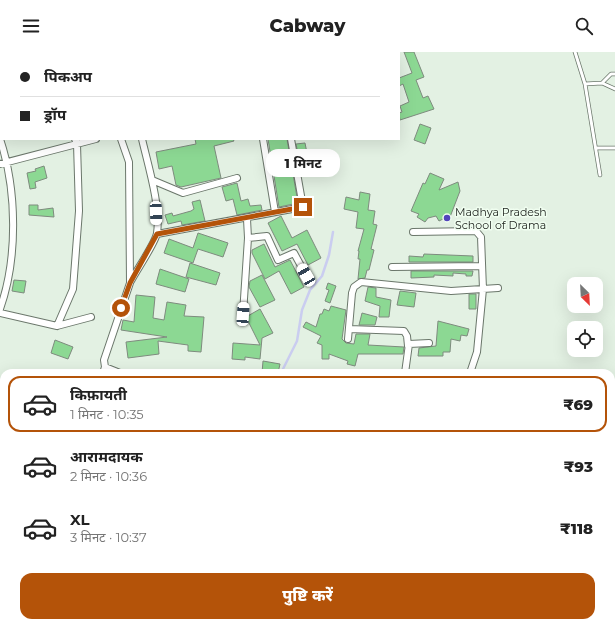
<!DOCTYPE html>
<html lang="hi">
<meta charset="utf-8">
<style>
:root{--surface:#fff;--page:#f2f2f2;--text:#222;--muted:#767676;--line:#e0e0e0;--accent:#b45309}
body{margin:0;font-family:Montserrat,"Noto Sans Devanagari",sans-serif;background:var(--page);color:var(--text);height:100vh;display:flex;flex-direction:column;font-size:15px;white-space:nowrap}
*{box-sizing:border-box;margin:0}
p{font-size:13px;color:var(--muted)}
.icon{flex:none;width:22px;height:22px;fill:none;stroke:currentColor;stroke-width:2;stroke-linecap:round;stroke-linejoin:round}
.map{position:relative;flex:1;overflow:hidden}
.panel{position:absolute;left:0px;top:317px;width:615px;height:258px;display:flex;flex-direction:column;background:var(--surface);border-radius:12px 12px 0 0;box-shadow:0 4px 16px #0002}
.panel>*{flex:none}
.hud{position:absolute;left:0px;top:0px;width:400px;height:88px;box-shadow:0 4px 16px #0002;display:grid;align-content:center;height:88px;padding:0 20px;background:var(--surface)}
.needle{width:26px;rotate:156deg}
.fabs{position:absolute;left:567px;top:225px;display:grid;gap:8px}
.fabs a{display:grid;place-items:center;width:36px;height:36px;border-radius:8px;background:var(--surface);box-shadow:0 4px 16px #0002;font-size:20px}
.end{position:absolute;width:18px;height:18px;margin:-9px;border:5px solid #b45309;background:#fff;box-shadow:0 0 0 2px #fff}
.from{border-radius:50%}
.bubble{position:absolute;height:28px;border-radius:12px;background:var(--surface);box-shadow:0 4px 16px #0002;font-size:13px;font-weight:800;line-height:28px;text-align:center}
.car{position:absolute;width:12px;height:24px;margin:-12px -6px;border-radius:5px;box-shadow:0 0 3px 1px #0007;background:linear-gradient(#fff 24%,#345 0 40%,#fff 0 76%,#345 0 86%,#fff 0)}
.hud b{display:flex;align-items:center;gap:14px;height:38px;font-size:15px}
.hud b+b{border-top:1px solid var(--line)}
.hud i{width:10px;height:10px;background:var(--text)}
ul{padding:7px 0 0;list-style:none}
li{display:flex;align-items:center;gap:12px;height:56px;margin:0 8px 6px;padding:0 12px;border:2px solid transparent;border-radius:12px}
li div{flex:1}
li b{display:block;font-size:15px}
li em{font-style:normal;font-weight:800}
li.on{border-color:var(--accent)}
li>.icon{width:36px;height:36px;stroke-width:1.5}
.primary-button{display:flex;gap:8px;margin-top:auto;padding:8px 20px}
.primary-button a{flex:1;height:46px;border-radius:12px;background:var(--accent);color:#fff;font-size:16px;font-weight:800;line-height:46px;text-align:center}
header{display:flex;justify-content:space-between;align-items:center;height:52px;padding:0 20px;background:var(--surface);font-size:18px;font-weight:800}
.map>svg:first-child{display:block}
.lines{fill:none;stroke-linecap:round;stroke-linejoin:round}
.stream{stroke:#cacdf0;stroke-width:2.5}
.building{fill:#8cd893;stroke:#7e8b7e}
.service-casing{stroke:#6b776b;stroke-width:4.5}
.minor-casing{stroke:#6b776b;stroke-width:8}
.service{stroke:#fff;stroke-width:3}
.minor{stroke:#fff;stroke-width:6}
.route{stroke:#b45309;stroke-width:5}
.poi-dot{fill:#5244bc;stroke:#f0fef0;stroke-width:1.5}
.labels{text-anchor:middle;stroke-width:3;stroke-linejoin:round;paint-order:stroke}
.poi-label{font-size:11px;fill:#222722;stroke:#f0fef0;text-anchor:start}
</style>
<header><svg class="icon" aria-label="menu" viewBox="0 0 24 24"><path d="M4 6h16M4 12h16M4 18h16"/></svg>Cabway<svg class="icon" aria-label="search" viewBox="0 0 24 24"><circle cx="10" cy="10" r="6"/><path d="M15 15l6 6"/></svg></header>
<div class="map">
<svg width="615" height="575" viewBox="0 0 615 575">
<rect width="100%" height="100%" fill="#e3f1e3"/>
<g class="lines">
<!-- stream -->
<path class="stream" d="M281,321L297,289L302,258L310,238L322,224L329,203L333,180
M256,575L259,571"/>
</g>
<!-- building -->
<path class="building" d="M404,0H414L424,25L416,28L423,46L428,44L434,57L400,68L399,61L402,60L400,54L409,50L403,32L399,34V26L412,21Z
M420,72L431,76L425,92L414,88Z
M195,87H233L234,89L214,94L221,126L181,135L176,133L172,114L159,117L156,100L196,92Z
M268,87H287L298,151L279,155Z
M305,91L308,106L321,104L322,112L301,116L296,92Z
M44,114L47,126L35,130L36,136L30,137L27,121L36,119L35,117Z
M430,121L444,127L439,138L458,130L460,139L450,165L445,166L439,169L436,164L428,166L425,170L417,165L419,162L411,159L423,131L425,132Z
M237,131L241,149L248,147L250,154L261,153L262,158L237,163L233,147L226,149L222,135Z
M360,140L370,142L368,158L375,159L373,172L377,173L371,197L374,198L369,218H367L365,226L358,227L360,207H358L359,199H358L364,177L356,176L358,160L344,157L346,145L359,148Z
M200,148L205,169L182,173L181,169L168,172L165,163L172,161L173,164L191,159L194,157L192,150Z
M29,153H38V158L53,156L54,165L29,163Z
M281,164L292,186L307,178L321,206L308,213L297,192L282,199L268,171Z
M198,181L228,191L223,205L198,197L193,211L164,201L169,187L193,196Z
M264,192L275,215L290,208L304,235L291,242L279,219L265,227L252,201V198Z
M424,202L473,204V210H409V204L423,205Z
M190,211L220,221L216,233L186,225Z
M160,217L189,227L185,240L156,232Z
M411,219H473L472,224H466V222L453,221V224L434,223V225L411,226Z
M262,223L275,248L260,255L249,235L250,229Z
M14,228L26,229L24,241L12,239Z
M328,231L336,234L330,251L325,249L329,238L326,237Z
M368,235L376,236V245L391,248L389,265H379L380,254L365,249Z
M400,239L416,241L414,255L397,253Z
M469,242H476V257H469Z
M136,243L155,245L153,266L164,268L167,250L186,253L184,264L204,265L201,300L188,299V293L158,289L159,302L128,306L126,290L167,285L121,278L123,268L134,270Z
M331,254L346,258L342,287L346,291L354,292L356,282H370L368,293L404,295L403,302H358L355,314L347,312L348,309L329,302V307H322V293L317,291L321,284L303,275L306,270L316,275L320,262H322L324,257L329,259Z
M260,257L273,281L262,286L260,307L245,305V308L232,307L233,291L260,293L246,265Z
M362,261L377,265L375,273H359Z
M438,269L469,277L467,284L461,283L460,289L451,287L450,300H443V304H418L419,296L436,294Z
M55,288L73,295L68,307L51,301Z
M263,309L280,312L278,321H262Z"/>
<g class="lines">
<defs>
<path id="service" d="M575,0L585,32L600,123
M602,31L615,37
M585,32L602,31L611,22H615
M596,96H615"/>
<path id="minor" d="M37,0L38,1
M91,0V1
M111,0V1
M201,1V0
M0,87C17,138 18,206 0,257
M263,87L275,160
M0,112L96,87
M152,128L183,141L237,126
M413,180L476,179L481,185L483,237L477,300L470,321
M157,182L303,155L291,87
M248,186L267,184L278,208L294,201L306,223
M392,215L481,214
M131,229C136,219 156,190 157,181C161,155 148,113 142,87
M0,261L57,274L91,265
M243,262L248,186L247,167
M57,274L73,237L79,159L77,92L75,87
M349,277L404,279L407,284L408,294
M348,287L352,241L354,235L361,230L451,239L498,236
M105,315L120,321
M103,321L105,315L104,308L130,231L129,110L121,87
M405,321L409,292L429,291
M0,411H4
M0,459L4,460
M611,479L615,483
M611,499L615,501
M0,506H4
M0,557L4,556
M38,571V575
M542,571L552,575
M92,575L93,571
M157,575L158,571
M177,575L178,571
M594,575L595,571"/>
</defs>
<!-- service casing -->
<use href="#service" class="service-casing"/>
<!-- minor casing -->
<use href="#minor" class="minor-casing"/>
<!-- service -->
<use href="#service" class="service"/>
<!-- minor -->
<use href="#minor" class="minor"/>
</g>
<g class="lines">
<!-- route -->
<path class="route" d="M121,256L130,231L157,182L303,155"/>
</g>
<!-- markers -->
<circle class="poi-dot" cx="447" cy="166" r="4"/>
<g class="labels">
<!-- poi labels -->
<g class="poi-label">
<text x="455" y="164">Madhya Pradesh<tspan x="455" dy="13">School of Drama</tspan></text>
</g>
</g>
</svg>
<div class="fabs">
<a><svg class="needle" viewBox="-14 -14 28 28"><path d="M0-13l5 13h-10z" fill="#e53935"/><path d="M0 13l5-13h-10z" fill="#767676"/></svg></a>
<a><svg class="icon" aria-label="locate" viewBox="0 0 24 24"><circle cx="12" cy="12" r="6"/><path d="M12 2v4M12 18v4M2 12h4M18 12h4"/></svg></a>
</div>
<i class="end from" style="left:121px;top:256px"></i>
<i class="end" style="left:303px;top:155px"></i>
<div class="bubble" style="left:266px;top:97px;width:74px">1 मिनट</div>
<i class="car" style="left:156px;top:161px;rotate:178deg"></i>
<i class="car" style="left:306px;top:223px;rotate:330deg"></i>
<i class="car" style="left:243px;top:262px;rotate:4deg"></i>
<div class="hud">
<b><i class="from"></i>पिकअप</b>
<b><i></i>ड्रॉप</b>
</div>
<section class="panel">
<ul>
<li class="on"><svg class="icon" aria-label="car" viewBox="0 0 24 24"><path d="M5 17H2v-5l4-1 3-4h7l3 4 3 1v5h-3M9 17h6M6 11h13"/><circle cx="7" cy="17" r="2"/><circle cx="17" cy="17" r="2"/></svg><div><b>किफ़ायती</b><p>1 मिनट · 10:35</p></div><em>₹69</em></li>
<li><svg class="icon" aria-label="car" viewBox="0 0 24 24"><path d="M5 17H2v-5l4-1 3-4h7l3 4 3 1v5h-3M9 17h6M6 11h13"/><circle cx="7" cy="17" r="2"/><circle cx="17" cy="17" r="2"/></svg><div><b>आरामदायक</b><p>2 मिनट · 10:36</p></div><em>₹93</em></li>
<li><svg class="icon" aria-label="car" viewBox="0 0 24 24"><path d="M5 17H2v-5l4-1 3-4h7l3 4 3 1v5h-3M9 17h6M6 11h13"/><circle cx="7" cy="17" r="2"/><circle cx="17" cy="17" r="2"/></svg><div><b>XL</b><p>3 मिनट · 10:37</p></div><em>₹118</em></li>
</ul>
<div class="primary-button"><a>पुष्टि करें</a></div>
</section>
</div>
